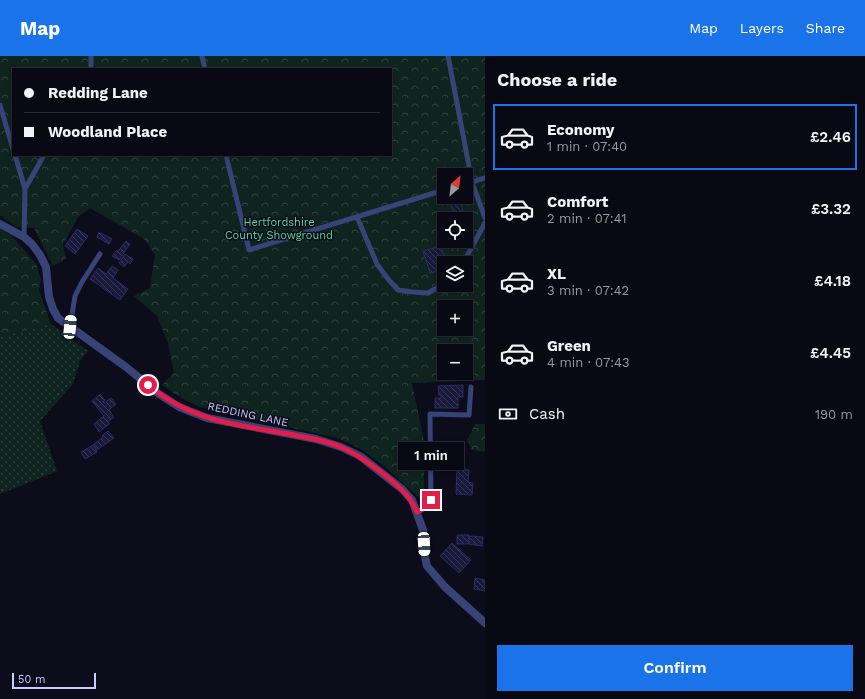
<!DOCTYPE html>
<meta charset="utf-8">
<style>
:root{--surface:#090914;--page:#12121d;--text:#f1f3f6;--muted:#999aa0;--line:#292a34;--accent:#1a73e8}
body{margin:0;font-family:"Work Sans",sans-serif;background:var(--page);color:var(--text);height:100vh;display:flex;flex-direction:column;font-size:15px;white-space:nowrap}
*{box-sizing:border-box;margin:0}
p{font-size:13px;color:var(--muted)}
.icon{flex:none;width:22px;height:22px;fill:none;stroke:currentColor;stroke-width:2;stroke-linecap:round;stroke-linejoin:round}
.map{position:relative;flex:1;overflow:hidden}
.drawer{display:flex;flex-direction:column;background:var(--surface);width:380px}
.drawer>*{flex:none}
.banner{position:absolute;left:12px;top:12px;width:380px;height:88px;border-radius:0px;box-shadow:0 2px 6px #0003,0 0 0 1px var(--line);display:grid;align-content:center;height:88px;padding:0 12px;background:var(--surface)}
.needle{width:26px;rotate:28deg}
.buttons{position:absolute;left:437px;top:112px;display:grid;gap:8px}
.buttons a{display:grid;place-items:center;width:36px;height:36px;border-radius:0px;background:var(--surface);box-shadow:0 2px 6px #0003,0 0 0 1px var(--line);font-size:20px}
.scale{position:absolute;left:12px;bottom:10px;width:84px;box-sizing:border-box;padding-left:4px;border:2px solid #c8cdfd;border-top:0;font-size:11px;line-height:14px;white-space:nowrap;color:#c8cdfd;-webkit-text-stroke:3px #0c0c1b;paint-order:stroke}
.end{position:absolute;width:18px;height:18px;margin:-9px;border:5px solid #e11d48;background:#fff;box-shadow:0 0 0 2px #fff}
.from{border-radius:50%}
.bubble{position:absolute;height:28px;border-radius:0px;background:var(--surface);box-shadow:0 2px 6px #0003,0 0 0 1px var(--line);font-size:13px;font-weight:600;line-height:28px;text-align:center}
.car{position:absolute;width:12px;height:24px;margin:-12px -6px;border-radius:5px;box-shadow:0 0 3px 1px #0007;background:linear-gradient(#fff 24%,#345 0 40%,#fff 0 76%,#345 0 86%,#fff 0)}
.banner b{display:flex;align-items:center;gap:14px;height:38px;font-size:15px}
.banner b+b{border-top:1px solid var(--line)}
.banner i{width:10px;height:10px;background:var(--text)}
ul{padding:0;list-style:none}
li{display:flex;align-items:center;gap:12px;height:66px;margin:0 8px 6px;padding:0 4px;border:2px solid transparent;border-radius:0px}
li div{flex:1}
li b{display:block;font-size:15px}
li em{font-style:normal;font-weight:600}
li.on{border-color:var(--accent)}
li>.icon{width:36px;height:36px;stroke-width:1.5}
h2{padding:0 12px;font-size:18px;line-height:48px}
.pay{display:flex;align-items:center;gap:10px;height:44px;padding:0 12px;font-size:15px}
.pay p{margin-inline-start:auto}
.cta{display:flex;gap:8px;margin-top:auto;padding:8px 12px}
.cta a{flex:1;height:46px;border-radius:0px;background:var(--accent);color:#fff;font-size:16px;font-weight:600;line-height:46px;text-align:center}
header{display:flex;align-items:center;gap:24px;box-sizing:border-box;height:56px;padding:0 20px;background:var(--accent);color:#fff}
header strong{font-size:19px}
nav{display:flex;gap:22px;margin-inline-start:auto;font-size:14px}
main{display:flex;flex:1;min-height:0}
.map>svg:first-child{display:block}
.grass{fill:url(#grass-dots)}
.forest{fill:url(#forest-crowns);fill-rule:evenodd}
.building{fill:url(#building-back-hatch);stroke:#2c2c66}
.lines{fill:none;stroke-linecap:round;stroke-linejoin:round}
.service{stroke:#384378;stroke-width:5}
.minor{stroke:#384378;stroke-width:8}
.route{stroke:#e11d48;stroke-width:5}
.labels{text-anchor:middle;stroke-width:3;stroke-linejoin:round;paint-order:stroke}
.park-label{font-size:11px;fill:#59d89e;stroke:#0c0c1b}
.street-label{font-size:11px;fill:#c8cdfd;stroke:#0c0c1b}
</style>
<header>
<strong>Map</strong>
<nav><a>Map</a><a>Layers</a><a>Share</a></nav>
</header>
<main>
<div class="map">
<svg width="485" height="643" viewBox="0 0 485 643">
<defs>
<pattern id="grass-dots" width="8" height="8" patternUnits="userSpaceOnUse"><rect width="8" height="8" fill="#0f241f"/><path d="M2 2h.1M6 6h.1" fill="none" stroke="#304340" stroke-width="1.8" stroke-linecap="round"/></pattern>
<pattern id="forest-crowns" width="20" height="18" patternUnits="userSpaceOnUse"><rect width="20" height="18" fill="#0f241f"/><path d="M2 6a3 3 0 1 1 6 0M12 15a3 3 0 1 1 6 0" fill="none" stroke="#304340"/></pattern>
<pattern id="building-back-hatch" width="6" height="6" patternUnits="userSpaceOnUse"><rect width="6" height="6" fill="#19193b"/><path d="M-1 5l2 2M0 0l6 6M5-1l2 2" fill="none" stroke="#393958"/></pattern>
</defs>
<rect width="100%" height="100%" fill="#0c0c1b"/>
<!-- grass -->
<path class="grass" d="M51,268L88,295L80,305L73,328L40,365L57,415L0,438V281Z"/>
<!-- forest -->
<path class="forest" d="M0,0H485V324L412,327L424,385V446L384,410L359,392L337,382L200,351L183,343L162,329L174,317L168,287L157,260L134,240L150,232L155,198L144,183L90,152L78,161L63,189L66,203L53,210L34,172L17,171L0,159ZM13,13H391V99H13ZM444,119H466V141H444ZM444,163H466V185H444ZM444,207H466V229H444ZM444,251H466V273H444ZM444,295H466V317H444Z
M0,173L13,181L36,208L41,223L39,234L51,268L0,281Z
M475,368H485V396L472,394L467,385Z"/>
<!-- building -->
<path class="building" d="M449,141H459L465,163H455Z
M77,173L88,180L75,198L65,190Z
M99,176L112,183L109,188L97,181Z
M126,185L130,188L119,204L112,200L117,194L118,195Z
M441,190L446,207H444V213L430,217L423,195Z
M125,198L133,203L130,208L128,206L124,211L119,207Z
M112,210L118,214L113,222L128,233L120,244L90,223L98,212L106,218Z
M463,329V341H458V352H435V342H441V339H439L438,330Z
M100,338L105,344L103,346L104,347L111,342L116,348L109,354L114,361L108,366L109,368L99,376L94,368L104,360L92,345Z
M108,375L114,382L97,394L93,389L103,381L102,380Z
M93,389L97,396L85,403L81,396Z
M457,413L469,414L468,426L473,427L472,439L456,438Z
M457,479H469V488H457Z
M470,480L483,481L482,490L469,488Z
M452,487L471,504L459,517L440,500Z
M475,522L485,524V535L474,533Z"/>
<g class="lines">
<!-- service -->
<path class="service" d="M202,0L205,13
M448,0L472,126L485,162
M91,13V0
M0,49L13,93
M15,99L25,133L44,99
M226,99L249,194L444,134
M466,128L485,122
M357,161L377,208L388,223L398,234L412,236L428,237L444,228
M24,181L25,133
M463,207L485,167
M70,271L75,240L82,226L100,198
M417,456L429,450L431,444L430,358L469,359L471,331"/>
<!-- minor -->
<path class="minor" d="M0,168L24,181L32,188L40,199L46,211L49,241L53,253L58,262L126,311L159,338L179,351L207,362L316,383L341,391L360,400L402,433L412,444L423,474L425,501L427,510L445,531L485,567"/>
</g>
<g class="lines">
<!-- route -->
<path class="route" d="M148,329C191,365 237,369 289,378C307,382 326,384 343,392C359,399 372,409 386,420C400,432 409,438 417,456L429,450L431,444"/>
</g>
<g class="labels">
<!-- park labels -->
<g class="park-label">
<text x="279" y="170">Hertfordshire<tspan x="279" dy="13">County Showground</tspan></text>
</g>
<!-- street labels -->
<g class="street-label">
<text transform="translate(248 358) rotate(12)" y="4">REDDING LANE</text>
</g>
</g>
</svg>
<div class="buttons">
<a><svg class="needle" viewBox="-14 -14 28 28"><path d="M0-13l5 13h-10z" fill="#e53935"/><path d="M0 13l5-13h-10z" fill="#999aa0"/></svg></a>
<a><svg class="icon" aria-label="locate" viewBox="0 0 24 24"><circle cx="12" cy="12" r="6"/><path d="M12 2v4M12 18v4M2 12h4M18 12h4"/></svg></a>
<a><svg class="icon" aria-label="layers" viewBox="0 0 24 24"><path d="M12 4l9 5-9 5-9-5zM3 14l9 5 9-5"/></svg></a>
<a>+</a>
<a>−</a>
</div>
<div class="scale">50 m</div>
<i class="end from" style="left:148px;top:329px"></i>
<i class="end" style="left:431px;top:444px"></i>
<div class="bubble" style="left:398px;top:386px;width:66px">1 min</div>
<i class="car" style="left:70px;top:271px;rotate:6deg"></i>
<i class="car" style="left:424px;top:488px;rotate:177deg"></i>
<div class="banner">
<b><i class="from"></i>Redding Lane</b>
<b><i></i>Woodland Place</b>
</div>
</div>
<section class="drawer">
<h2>Choose a ride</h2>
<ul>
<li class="on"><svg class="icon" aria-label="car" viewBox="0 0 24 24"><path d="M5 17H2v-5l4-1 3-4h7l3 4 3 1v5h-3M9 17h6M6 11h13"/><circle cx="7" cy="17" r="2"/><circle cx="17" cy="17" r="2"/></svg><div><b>Economy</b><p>1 min · 07:40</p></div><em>£2.46</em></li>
<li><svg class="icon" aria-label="car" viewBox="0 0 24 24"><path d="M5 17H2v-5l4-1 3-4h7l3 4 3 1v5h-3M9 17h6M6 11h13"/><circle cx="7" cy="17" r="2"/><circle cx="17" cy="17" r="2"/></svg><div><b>Comfort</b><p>2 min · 07:41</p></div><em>£3.32</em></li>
<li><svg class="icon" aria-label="car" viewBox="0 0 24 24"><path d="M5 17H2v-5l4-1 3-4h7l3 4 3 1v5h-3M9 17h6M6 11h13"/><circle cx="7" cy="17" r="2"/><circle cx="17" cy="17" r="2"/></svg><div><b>XL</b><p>3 min · 07:42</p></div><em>£4.18</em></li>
<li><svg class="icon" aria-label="car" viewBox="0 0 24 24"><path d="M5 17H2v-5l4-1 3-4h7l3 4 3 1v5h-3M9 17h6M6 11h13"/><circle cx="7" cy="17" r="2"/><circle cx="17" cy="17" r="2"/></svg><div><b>Green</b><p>4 min · 07:43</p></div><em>£4.45</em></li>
</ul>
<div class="pay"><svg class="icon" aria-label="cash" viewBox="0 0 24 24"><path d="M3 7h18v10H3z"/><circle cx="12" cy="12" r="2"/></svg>Cash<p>190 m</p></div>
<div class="cta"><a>Confirm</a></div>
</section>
</main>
